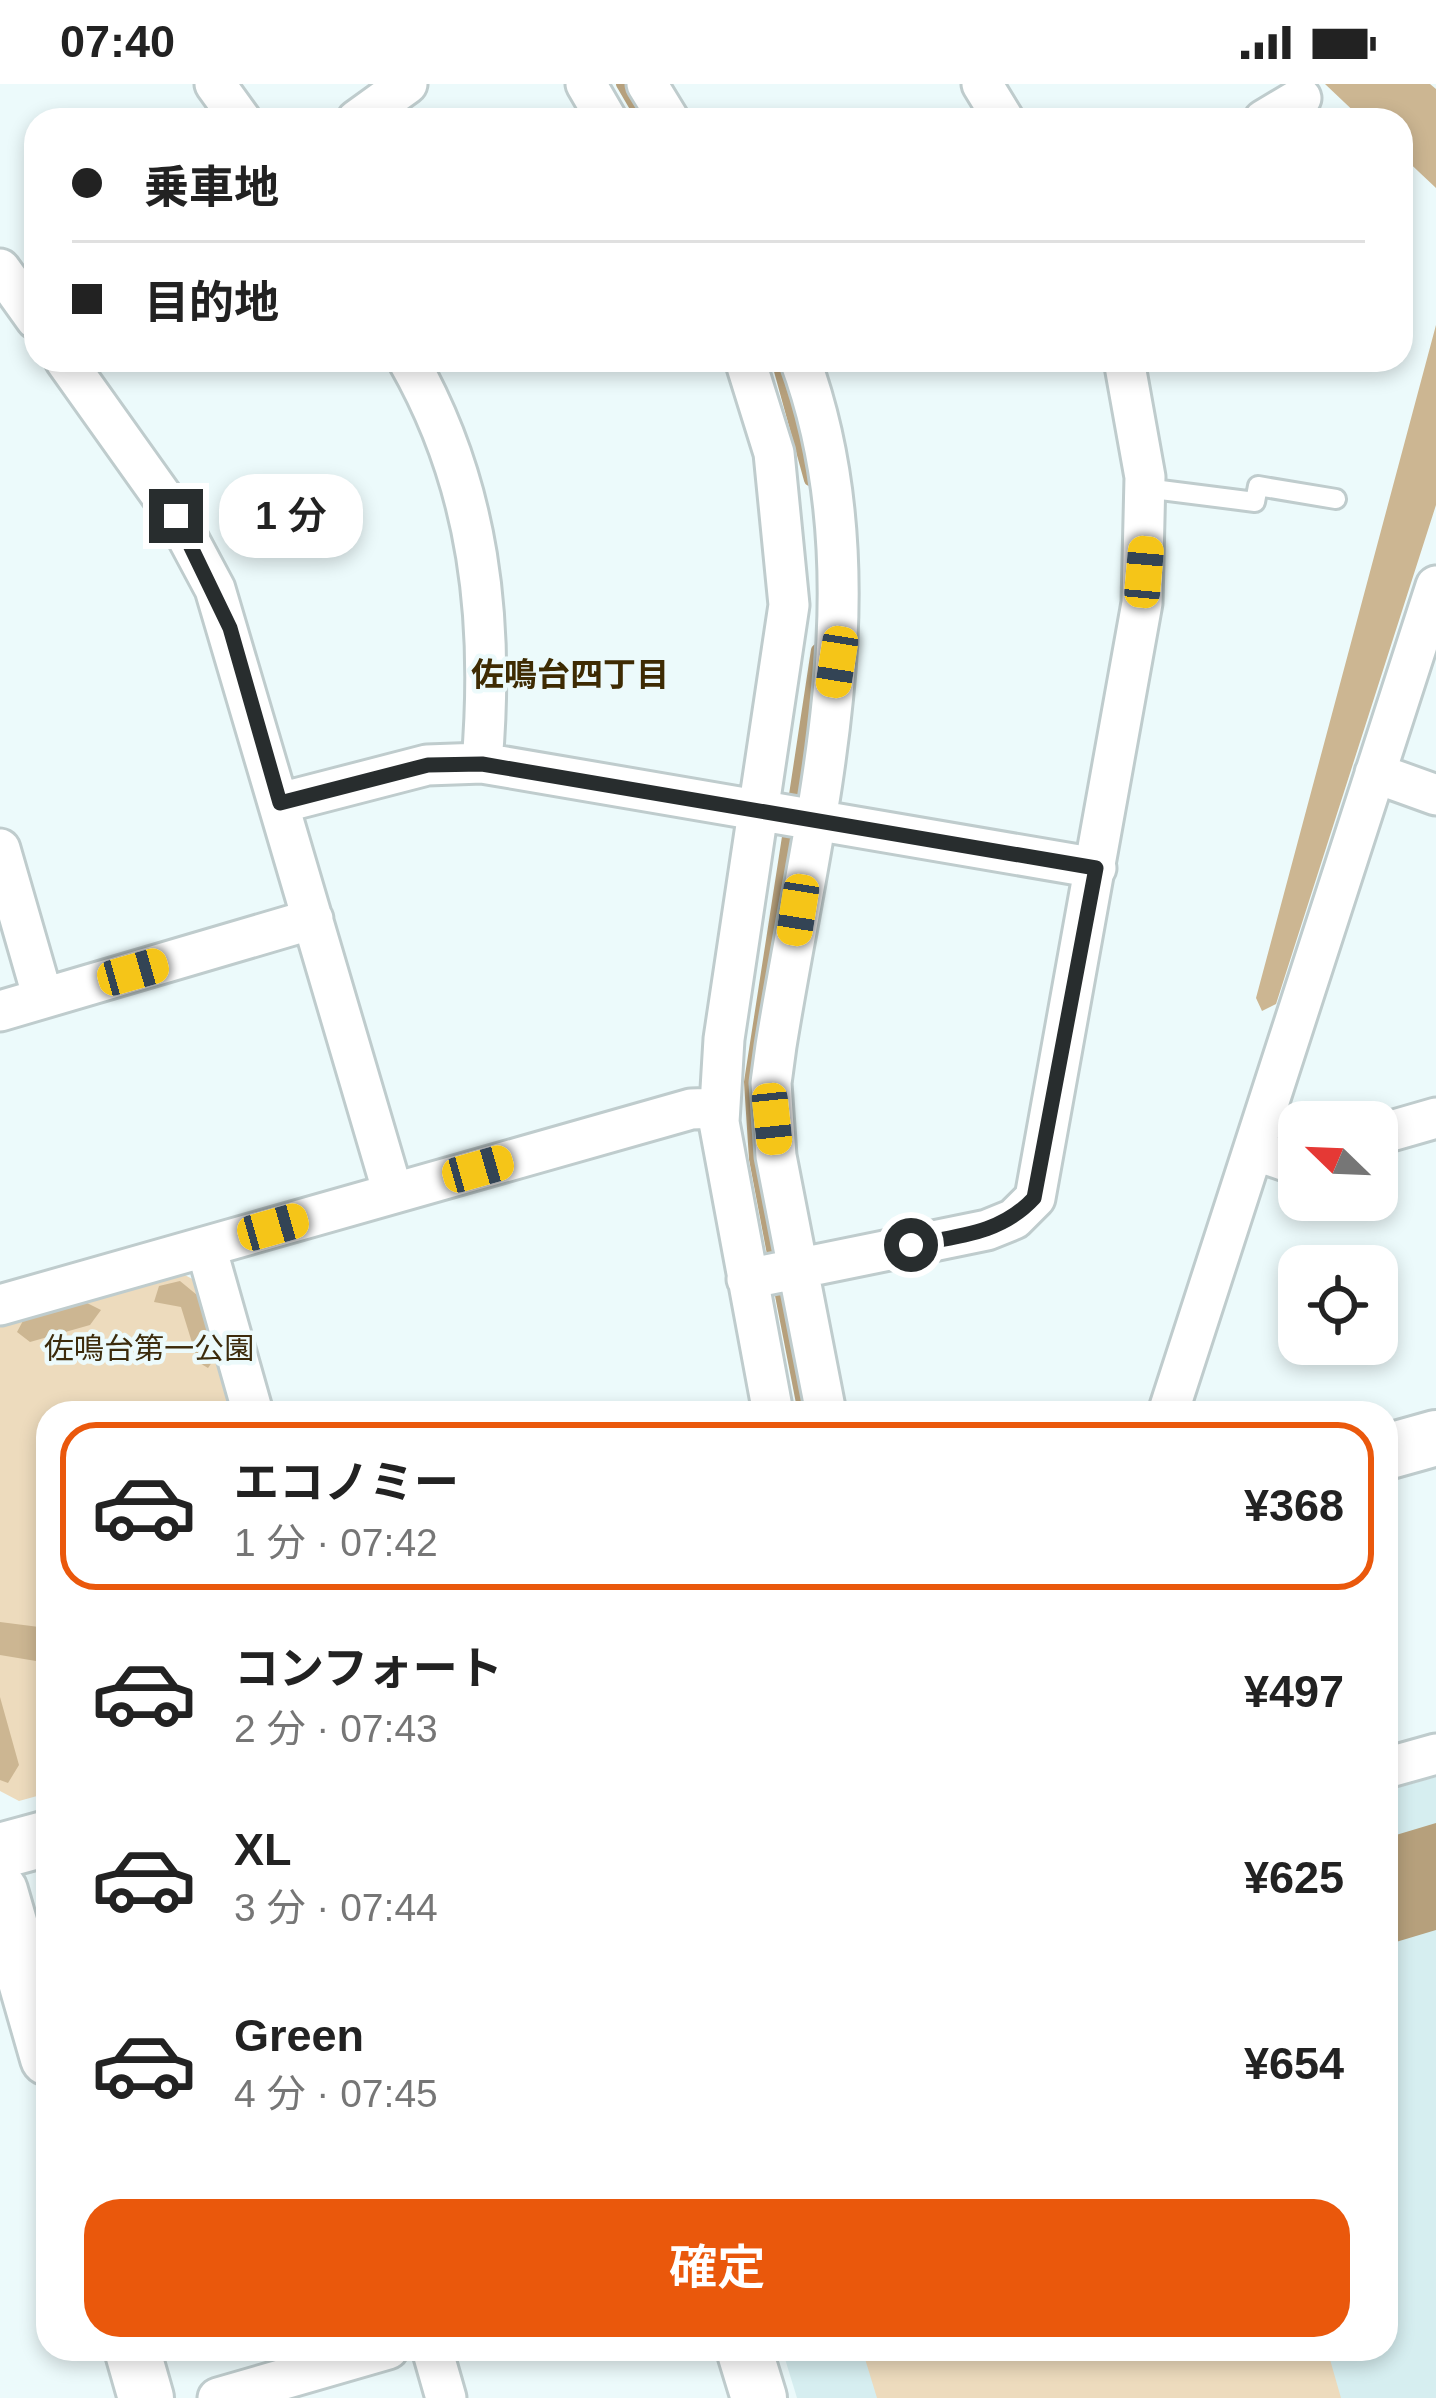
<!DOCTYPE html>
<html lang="ja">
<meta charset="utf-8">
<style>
:root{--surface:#fff;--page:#f6f6f6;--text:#222;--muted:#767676;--line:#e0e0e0;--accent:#ea580c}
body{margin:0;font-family:Helvetica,"Noto Sans JP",sans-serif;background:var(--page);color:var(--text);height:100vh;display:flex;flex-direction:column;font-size:45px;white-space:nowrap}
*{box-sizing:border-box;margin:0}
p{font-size:39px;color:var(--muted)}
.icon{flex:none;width:66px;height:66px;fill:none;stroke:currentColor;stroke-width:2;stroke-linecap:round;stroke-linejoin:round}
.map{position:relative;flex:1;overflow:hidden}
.details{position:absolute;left:36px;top:1317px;width:1362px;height:960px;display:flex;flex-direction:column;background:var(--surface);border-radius:36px;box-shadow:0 6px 18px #0003}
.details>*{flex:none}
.top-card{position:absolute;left:24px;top:24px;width:1389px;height:264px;border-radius:36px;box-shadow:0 6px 18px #0003;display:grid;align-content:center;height:264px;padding:0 48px;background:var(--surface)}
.needle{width:78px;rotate:293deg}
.fabs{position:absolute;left:1278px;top:1017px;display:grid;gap:24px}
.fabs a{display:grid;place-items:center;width:120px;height:120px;border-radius:24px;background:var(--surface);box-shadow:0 6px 18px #0003;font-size:60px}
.end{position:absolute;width:54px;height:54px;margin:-27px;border:15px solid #282d2e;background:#fff;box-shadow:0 0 0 6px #fff}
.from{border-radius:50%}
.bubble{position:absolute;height:84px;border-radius:36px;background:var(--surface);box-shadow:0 6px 18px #0003;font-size:39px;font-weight:600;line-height:84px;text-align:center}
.car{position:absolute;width:36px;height:72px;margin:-36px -18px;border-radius:15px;box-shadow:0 0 9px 3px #0007;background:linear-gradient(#f5c518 24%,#345 0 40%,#f5c518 0 76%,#345 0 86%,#f5c518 0)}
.top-card b{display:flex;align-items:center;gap:42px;height:114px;font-size:45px}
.top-card b+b{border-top:3px solid var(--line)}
.top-card i{width:30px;height:30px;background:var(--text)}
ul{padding:21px 0 0;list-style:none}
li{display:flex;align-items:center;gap:36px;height:168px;margin:0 24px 18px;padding:0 24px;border:6px solid transparent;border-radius:36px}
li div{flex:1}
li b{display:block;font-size:45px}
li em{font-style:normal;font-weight:600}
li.active{border-color:var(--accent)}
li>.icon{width:108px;height:108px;stroke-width:1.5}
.cta{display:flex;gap:24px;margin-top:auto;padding:24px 48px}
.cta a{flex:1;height:138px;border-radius:36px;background:var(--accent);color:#fff;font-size:48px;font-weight:600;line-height:138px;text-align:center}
.status{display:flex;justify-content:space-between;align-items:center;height:84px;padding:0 60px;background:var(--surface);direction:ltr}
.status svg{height:33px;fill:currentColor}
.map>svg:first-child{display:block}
.built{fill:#d6eef0}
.green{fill:#eddbbd}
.forest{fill:#ccb692}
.water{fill:#b6a07c}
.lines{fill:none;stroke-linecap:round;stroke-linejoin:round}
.stream{stroke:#b6a07c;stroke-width:12}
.lane-casing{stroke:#bfcccd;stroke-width:24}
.street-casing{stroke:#bfcccd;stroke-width:45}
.secondary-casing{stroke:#bfcccd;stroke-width:60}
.lane{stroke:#fff;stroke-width:18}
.street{stroke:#fff;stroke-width:39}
.secondary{stroke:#fff;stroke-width:54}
.route{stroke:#282d2e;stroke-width:15}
.labels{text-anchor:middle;stroke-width:9;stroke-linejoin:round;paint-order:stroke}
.park-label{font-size:30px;fill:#3c2b0c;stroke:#ecfafb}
.neighbourhood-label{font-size:33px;font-weight:bold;fill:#3e2b03;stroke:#ecfafb}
</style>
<div class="status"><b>07:40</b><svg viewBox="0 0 49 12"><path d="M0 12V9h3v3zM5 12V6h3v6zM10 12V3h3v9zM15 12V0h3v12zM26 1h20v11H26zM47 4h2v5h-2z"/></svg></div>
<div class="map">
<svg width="1436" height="2314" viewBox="0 0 1436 2314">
<rect width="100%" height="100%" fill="#ecfafb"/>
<!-- built -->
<path class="built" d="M1436,1693V2314H797L782,2265H1386V1707Z"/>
<!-- green -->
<path class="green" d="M181,1189L200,1199L237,1329H48V1709L19,1717L0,1707V1240Z
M862,2265H1327L1341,2314H877Z"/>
<!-- forest -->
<path class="forest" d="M1325,0H1430L1436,5V104L1401,71V36H1363Z
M1436,241V421L1276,920L1262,927L1256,914Z
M180,1197L197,1211L215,1274L208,1284L198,1278L181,1223L154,1218L159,1202Z
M83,1217L101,1226L90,1241L30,1258L17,1248L25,1233Z
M48,1535V1579L0,1571V1538L39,1543Z
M0,1613L19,1681L8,1699L0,1696Z"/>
<!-- water -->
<path class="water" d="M1436,1739V1846L1386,1861V1754Z"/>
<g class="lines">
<!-- stream -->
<path class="stream" d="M622,0L643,36
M777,276L810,396
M795,711L817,566
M773,1170L755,1075L750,998L788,753
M780,1206L804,1329"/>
<defs>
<path id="lane" d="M1145,404L1255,418L1258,402L1336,415"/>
<path id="street" d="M215,0L241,36
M586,0L607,36
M647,0L669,36
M982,0L1004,36
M357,36L407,0
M1264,36L1301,14
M0,185L36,235
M65,276L176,432L215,505L393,1109
M408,276C480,402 494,537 482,679
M745,276L774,369L789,521L724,955L719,1038L773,1329
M800,276C882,498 812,736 776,962L771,999L776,1072L826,1329
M1375,689L1436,711
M280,719L427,681L482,679L1096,784
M0,765L43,914
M0,927L313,835
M1377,1051L1436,1034
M1254,1066L1286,1077L1299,1073
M206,1163L253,1329
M747,1195L987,1146L1014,1135L1035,1114L1142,519L1145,393L1124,276
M0,1221L691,1025L719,1024
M1168,1329L1436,502
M1386,1684L1436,1670
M432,2265L446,2314
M218,2314L388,2265"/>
<path id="secondary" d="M1386,1368L1436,1354
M0,1767L48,1754
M0,1807L48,1974
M132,2265L146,2314
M744,2265L759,2314"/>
</defs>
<!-- lane casing -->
<use href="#lane" class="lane-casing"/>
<!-- street casing -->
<use href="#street" class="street-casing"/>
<!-- secondary casing -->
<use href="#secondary" class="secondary-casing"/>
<!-- lane -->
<use href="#lane" class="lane"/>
<!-- street -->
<use href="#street" class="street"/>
<!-- secondary -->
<use href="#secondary" class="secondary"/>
</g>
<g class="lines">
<!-- route -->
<path class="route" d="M176,432L230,544L280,719L428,681L482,680L1096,784L1034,1114C1001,1150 958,1152 911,1161"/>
</g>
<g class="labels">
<!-- park labels -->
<g class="park-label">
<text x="149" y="1275">佐鳴台第一公園</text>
</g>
<!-- neighbourhood labels -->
<g class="neighbourhood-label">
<text x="570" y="602">佐鳴台四丁目</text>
</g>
</g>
</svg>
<div class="fabs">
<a><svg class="needle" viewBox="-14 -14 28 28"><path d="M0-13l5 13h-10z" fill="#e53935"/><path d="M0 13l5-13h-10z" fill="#767676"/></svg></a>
<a><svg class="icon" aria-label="locate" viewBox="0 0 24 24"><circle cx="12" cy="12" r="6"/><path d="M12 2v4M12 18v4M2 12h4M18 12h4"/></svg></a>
</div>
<i class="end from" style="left:911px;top:1161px"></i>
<i class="end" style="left:176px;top:432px"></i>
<div class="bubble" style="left:219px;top:390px;width:144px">1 分</div>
<i class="car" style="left:1144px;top:488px;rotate:5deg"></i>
<i class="car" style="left:837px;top:578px;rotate:189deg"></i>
<i class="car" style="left:798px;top:826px;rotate:189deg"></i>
<i class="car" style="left:133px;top:888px;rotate:74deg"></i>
<i class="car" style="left:772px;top:1035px;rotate:174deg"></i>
<i class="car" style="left:478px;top:1085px;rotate:74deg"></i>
<i class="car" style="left:273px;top:1143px;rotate:74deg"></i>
<div class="top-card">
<b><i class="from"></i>乗車地</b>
<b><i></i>目的地</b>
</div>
<section class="details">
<ul>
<li class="active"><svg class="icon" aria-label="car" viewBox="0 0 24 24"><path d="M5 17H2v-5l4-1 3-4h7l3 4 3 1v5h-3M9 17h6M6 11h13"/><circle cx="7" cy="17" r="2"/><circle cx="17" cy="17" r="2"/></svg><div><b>エコノミー</b><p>1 分 · 07:42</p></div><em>¥368</em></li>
<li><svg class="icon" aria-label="car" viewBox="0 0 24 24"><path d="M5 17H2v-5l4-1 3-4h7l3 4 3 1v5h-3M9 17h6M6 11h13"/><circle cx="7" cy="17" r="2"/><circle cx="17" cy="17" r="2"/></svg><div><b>コンフォート</b><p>2 分 · 07:43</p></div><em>¥497</em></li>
<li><svg class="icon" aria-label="car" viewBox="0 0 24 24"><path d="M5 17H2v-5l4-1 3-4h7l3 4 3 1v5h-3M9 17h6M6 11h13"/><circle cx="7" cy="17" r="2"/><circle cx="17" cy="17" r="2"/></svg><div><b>XL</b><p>3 分 · 07:44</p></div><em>¥625</em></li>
<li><svg class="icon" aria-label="car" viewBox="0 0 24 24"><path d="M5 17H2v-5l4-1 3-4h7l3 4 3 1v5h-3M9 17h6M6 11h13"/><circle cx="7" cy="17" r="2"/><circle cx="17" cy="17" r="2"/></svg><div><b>Green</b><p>4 分 · 07:45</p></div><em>¥654</em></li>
</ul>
<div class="cta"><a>確定</a></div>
</section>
</div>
